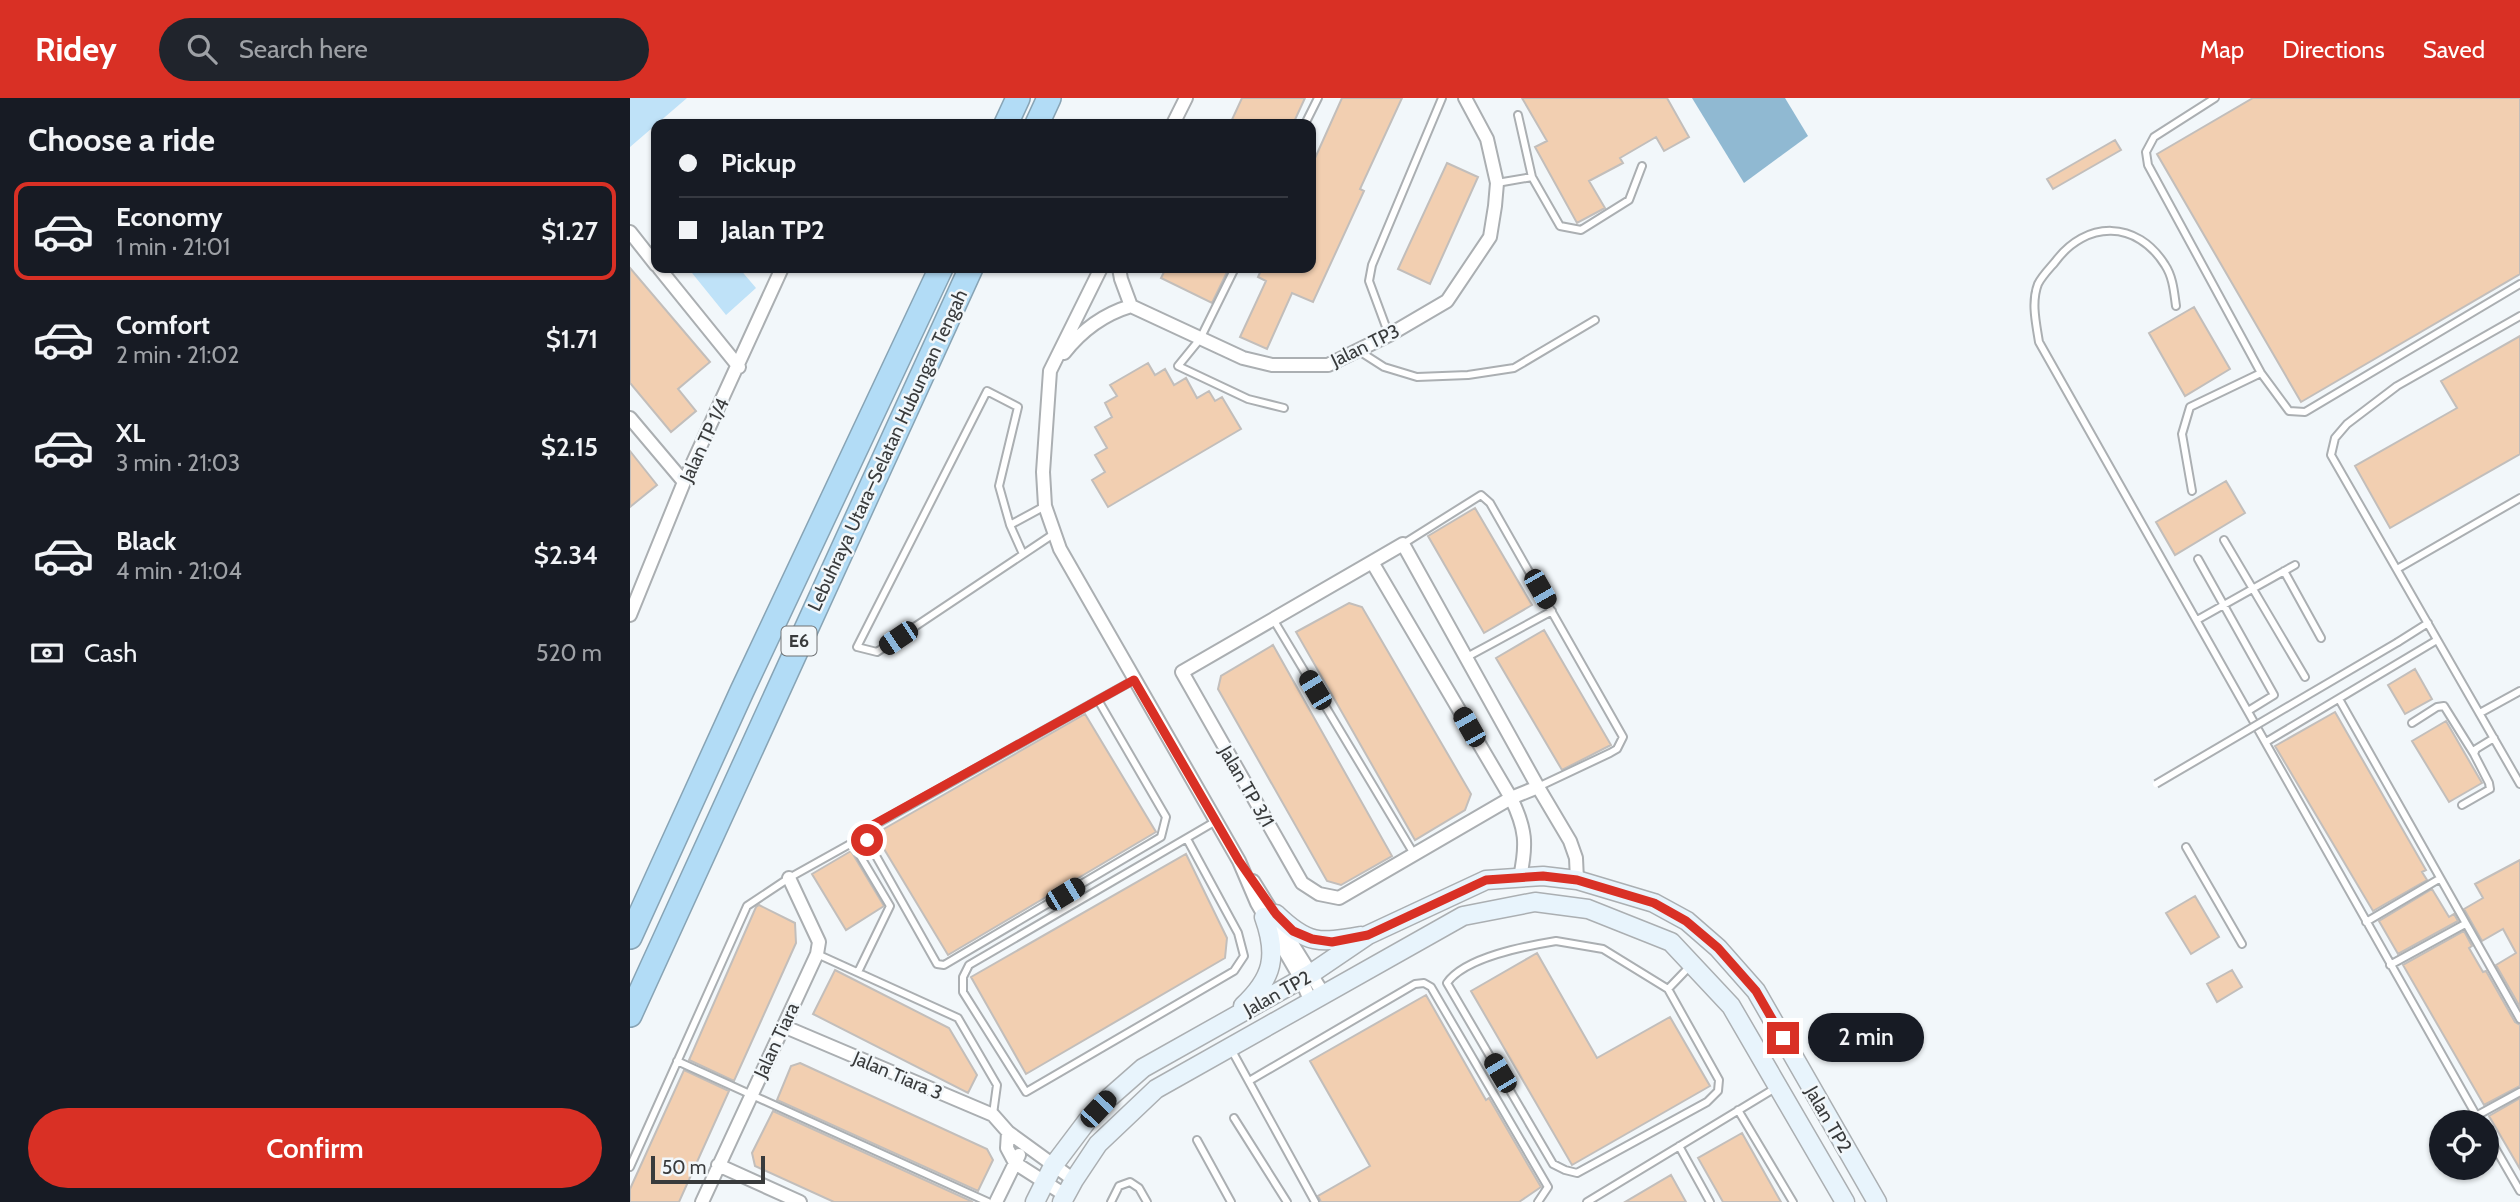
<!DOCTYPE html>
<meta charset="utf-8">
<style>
:root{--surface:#171b24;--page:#20242c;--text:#f1f3f6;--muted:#9ea1a6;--line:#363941;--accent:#d93025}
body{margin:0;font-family:Cabin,sans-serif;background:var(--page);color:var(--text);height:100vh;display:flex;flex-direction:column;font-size:26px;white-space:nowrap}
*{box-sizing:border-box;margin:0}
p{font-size:23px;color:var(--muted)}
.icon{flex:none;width:38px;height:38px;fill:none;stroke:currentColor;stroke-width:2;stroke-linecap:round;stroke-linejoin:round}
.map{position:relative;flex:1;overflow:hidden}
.details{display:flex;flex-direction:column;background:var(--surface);width:630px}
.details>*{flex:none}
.guide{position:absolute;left:21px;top:21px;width:665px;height:154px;border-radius:14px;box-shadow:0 2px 5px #0004;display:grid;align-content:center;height:154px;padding:0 28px;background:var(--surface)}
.controls{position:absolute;left:1799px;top:1012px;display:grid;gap:14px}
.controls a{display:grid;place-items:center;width:70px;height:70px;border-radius:50%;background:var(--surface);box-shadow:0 2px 5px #0004;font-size:35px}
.scale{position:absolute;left:21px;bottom:18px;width:114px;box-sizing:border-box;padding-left:7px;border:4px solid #393b3c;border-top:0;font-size:19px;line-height:24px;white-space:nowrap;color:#393b3c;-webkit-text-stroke:5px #f2f7fa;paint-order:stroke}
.end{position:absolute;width:32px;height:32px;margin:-16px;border:9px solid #d93025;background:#fff;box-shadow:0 0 0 4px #fff}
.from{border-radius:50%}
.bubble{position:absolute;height:49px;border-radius:24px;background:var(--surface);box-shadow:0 2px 5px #0004;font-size:23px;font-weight:600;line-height:49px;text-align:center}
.car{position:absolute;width:21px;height:42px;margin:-21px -10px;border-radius:9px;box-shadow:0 0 5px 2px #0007;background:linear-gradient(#222 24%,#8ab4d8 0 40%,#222 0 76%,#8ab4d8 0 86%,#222 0)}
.guide b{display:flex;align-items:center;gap:24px;height:66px;font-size:26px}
.guide b+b{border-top:2px solid var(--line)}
.guide i{width:18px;height:18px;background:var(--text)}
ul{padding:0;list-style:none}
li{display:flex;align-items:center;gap:21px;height:98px;margin:0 14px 10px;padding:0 14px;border:4px solid transparent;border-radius:14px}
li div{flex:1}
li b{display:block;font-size:26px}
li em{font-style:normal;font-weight:600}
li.on{border-color:var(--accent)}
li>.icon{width:63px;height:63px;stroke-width:1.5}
h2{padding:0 28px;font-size:32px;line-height:84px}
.pay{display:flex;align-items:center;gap:18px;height:77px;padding:0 28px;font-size:26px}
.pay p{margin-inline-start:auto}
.cta{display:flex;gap:14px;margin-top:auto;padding:14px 28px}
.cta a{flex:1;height:80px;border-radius:42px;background:var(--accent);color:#fff;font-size:28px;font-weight:600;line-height:80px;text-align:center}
header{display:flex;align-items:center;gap:42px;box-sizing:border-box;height:98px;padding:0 35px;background:var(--accent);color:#fff}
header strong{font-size:33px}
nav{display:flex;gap:38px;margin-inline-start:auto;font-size:24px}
.search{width:490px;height:63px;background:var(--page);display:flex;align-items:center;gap:18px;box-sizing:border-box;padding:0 24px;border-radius:38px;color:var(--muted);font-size:26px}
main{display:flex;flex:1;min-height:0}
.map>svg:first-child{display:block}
.green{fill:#bfe2f8}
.forest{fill:#90b9d2}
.building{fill:#f2cfb1;stroke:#c2bebb;stroke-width:2}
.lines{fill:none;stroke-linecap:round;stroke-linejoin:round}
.lane-casing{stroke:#abafb2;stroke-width:10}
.street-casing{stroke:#abafb2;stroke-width:16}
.secondary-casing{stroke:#abafb2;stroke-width:21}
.highway-casing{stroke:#88a4b5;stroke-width:26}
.lane{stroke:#fff;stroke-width:6}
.street{stroke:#fff;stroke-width:12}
.secondary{stroke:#e8f4fc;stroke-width:18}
.highway{stroke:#b2dcf6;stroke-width:23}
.lane-bridge-casing{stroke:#abafb2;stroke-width:10;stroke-linecap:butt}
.lane-bridge{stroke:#fff;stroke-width:6}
.route{stroke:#d93025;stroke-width:9}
.labels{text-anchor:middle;stroke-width:5;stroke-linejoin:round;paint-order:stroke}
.shield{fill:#f2f7fa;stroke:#707375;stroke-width:2}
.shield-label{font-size:18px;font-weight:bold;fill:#393b3c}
.street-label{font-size:19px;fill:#393b3c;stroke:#f2f7fa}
</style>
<header>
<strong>Ridey</strong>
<div class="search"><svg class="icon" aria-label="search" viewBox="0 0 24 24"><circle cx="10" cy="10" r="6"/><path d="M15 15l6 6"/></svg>Search here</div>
<nav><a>Map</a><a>Directions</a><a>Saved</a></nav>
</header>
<main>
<section class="details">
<h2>Choose a ride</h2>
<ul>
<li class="on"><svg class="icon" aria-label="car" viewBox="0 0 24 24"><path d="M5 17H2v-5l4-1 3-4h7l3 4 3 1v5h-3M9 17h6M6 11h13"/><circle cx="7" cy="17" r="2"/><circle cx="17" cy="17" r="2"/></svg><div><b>Economy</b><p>1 min · 21:01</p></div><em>$1.27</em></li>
<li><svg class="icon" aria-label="car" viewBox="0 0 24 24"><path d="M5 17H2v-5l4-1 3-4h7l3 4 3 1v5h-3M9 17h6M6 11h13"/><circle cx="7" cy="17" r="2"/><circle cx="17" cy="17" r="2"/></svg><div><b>Comfort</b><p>2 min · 21:02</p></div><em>$1.71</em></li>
<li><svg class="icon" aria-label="car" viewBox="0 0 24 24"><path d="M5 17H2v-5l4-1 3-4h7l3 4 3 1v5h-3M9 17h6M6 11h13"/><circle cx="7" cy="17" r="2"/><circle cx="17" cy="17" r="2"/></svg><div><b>XL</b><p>3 min · 21:03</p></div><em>$2.15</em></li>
<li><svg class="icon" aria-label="car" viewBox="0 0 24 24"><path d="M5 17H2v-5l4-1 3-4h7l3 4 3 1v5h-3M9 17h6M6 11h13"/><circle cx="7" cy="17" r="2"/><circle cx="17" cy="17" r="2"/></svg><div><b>Black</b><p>4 min · 21:04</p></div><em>$2.34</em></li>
</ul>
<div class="pay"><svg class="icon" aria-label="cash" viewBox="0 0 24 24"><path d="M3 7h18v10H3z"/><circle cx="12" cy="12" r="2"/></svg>Cash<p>520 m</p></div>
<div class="cta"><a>Confirm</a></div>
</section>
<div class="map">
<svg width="1890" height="1104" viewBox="0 0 1890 1104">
<rect width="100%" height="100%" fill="#f2f7fa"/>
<!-- green -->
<path class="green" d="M0,0H57L0,49Z
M58,170H109L126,190L96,217Z"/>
<!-- forest -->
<path class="forest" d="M1062,0H1155L1178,38L1114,85Z"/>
<!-- building -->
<path class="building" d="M612,0H675L663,26H600Z
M712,0H772L730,91L734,93L683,204L662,195L637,251L610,239L636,183L628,179L632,170H681V69Z
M892,0H1037L1059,39L1034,53L1026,39L990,60L993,65L959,83L975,110L947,125L905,49L917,43Z
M1623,0H1890V176L1671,304L1527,56Z
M1485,42L1491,52L1423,91L1417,81Z
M817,65L848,79L800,186L768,171Z
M0,170L80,264L48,291L66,313L41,334L0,285Z
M536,170H599L582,205L531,180Z
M1564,209L1600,271L1555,298L1519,235Z
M1890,238V356L1760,430L1725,368L1827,310L1811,283Z
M518,265L525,277L535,271L544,287L556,280L567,300L579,293L585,303L592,299L611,331L478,409L462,382L475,374L465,357L477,350L465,329L482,319L475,305L487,298L480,287Z
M0,353L27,387L0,409Z
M1596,383L1615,415L1545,457L1526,424Z
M845,410L902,507L854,535L798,438Z
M719,505L732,509L841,696L835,712L785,742L666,534Z
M914,532L981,647L932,672L866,560Z
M643,547L762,758L711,787L697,783L588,591L591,578Z
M1785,571L1802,601L1775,616L1758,587Z
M1705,614L1796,772L1792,774L1797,782L1743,813L1645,648Z
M455,616L526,734L318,857L245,736Z
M1816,623L1852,685L1819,704L1782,643Z
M221,753L254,808L216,832L182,776Z
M556,756L597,840L595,860L396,976L341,879Z
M1890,762V909L1866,867L1886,855L1873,831L1852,843L1834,811L1853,800L1845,786Z
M1802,791L1819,819L1824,816L1828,823L1768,856L1749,823Z
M1565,798L1589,839L1561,856L1536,815Z
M129,807L165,825L166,845L104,983L59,962L126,809Z
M1834,833L1842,848L1839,850L1853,874L1856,873L1885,924L1890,927V988L1854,1007L1773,867Z
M907,855L967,960L1040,919L1080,988L942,1067L841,893Z
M205,872L319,930L347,977L338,995L183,916Z
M1602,872L1612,889L1587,904L1577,886Z
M796,897L856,1002L859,1000L911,1089L889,1104H691L688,1098L740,1068L680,963Z
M170,965L357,1051L363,1062L348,1093L147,1002L161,968Z
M54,972L99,993L49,1104H0V1091Z
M1890,1000V1071L1859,1018Z
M143,1013L343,1104H204L125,1068L122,1055Z
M1112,1035L1151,1104H1093L1068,1060Z
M1041,1077L1056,1104H995Z"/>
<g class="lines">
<defs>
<path id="lane" d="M1585,0L1524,39L1516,54L1518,67L1631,275L1659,313L1675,314L1890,186
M888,17L902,79
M675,26L688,0
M867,85L902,79L930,128L951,132L999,102L1012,68
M605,170L570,241L548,268L618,301L654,310
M1546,208C1544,194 1543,179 1535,167C1507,122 1456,122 1425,164C1420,170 1412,178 1408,186C1401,204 1406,225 1409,244L1850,1024
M1890,218L1767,288L1717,326L1705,340L1701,357L1890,686
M759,237L739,183L742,167L812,0
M729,253L754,269L787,279L838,277L884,270L965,222
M1562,393L1552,336L1560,309L1631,275
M415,408L380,427L369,388L388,309L357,293L227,549L247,554L425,435
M380,427L393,456
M1594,442L1675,579
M773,446L851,397L860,405L993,639L987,651L980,655L908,689
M1568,461L1644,597L1618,613
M1767,471L1890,400
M1654,473L1691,540
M643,521L784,756
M1567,522L1665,467
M1768,544L1798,525
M837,559L922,513
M1709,601L1890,921
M468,602L536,719L531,739L314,867L307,866L237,742L235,735L243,728L468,602L504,582
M1850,615L1890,593
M1782,625L1807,609L1814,608L1844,656
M1636,644L1807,542
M1832,707L1860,691L1859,685L1844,656L1846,651L1864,640
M557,741L608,835L614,858L604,873L396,994L333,894V879L339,867L586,723
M1556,749L1612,846
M1736,824L1809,781
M926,843L973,851L1038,891L1089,982L1088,993L1077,1004L947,1075L935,1072L923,1066L817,885C835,859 896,848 926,843Z
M187,856L328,920L367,987L363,1016
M1760,867L1835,826
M1038,891L1061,867
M601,951L685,1104
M47,963L358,1104
M619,983L785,886L794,885L801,889L918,1089L908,1104
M1108,1012L1163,1104
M1846,1018L1890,994
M604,1020L657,1104
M1857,1036L1890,1093
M567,1042L601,1104
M1049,1048L1080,1104
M0,1069L117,808L159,780L220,746H223L260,808L228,874
M481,1104L489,1088L500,1084L509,1090L517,1104
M957,1104L1147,989"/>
<path id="street" d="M543,26L556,0
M0,134L26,167
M29,170L109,269
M471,170L420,273L413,374L415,408L430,451L609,763L627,805L671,881L681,904
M489,170L491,181L501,208
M434,255C452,232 474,216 501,208L613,260L642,267H698L759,237L817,203L860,139L865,108L867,85L857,41L835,0
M0,320L54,384
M742,464L552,574L672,785L689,796L709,800L881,700L908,689
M0,517L54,384L152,170
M890,779C897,746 896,731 881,700L742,464L773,446L908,689L940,743L946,760L947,782
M623,783L694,897
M153,928L363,1017L378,1034L444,1082
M378,1034L377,1050L385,1065L435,1097
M88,1067L170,1104
M72,1104L187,856L189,844L159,780
M366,1104L389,1057"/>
<path id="secondary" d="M646,816C678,847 689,845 731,838
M613,908C643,880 648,858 634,819
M405,1104L423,1068L457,1023L480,999L513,970L682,875L738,837L856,782L913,778L947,782L1024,805L1057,823L1088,850L1126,893L1247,1104
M432,1104L444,1082L468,1046L526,991L833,818L905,804L958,811L1041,844L1101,908L1215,1104"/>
<path id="highway" d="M376,26L388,0
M407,26L419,0
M0,839L112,593L311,170
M0,917L341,170"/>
</defs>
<!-- lane casing -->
<use href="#lane" class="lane-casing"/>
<!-- street casing -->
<use href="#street" class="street-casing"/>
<!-- secondary casing -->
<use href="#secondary" class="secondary-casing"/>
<!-- highway casing -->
<use href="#highway" class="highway-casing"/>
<!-- lane -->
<use href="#lane" class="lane"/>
<!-- street -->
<use href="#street" class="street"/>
<!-- secondary -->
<use href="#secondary" class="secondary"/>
<!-- highway -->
<use href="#highway" class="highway"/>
<defs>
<path id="lane-bridge" d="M1526,686L1768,544"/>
</defs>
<!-- lane-bridge casing -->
<use href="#lane-bridge" class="lane-bridge-casing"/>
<!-- lane-bridge -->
<use href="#lane-bridge" class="lane-bridge"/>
</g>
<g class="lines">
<!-- route -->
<path class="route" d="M237,742L235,735L243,727L504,582L609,763L646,816L663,833L682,841L702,844L738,837L856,782L913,778L947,782L1024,805L1056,823L1088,850L1126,893L1153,940"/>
</g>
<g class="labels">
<!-- shield labels -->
<rect class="shield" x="151.5" y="528.5" width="35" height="29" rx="5"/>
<g class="shield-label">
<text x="169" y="549">E6</text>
</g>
<!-- street labels -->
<g class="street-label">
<text transform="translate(735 247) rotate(-26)" y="7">Jalan TP3</text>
<text transform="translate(74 342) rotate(-65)" y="7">Jalan TP 1/4</text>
<text transform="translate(257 352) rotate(-65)" y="7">Lebuhraya Utara–Selatan Hubungan Tengah</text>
<text transform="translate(617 688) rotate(60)" y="7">Jalan TP 3/1</text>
<text transform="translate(647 895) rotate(-29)" y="7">Jalan TP2</text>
<text transform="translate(146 942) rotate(-65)" y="7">Jalan Tiara</text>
<text transform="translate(268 977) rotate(23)" y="7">Jalan Tiara 3</text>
<text transform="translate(1199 1021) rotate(60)" y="7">Jalan TP2</text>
</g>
</g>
</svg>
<div class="controls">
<a><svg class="icon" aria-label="locate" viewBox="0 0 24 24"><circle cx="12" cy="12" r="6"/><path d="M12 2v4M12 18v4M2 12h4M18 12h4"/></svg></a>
</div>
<div class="scale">50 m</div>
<i class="end from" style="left:237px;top:742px"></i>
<i class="end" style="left:1153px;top:940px"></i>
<div class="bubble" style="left:1178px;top:915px;width:116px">2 min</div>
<i class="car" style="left:910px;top:491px;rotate:150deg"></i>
<i class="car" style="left:268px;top:540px;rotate:236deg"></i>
<i class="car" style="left:685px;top:592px;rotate:329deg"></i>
<i class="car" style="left:839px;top:629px;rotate:330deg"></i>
<i class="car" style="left:435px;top:796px;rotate:59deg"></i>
<i class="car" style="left:870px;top:975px;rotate:329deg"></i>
<i class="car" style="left:468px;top:1011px;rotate:43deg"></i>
<div class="guide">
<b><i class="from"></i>Pickup</b>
<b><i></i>Jalan TP2</b>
</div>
</div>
</main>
